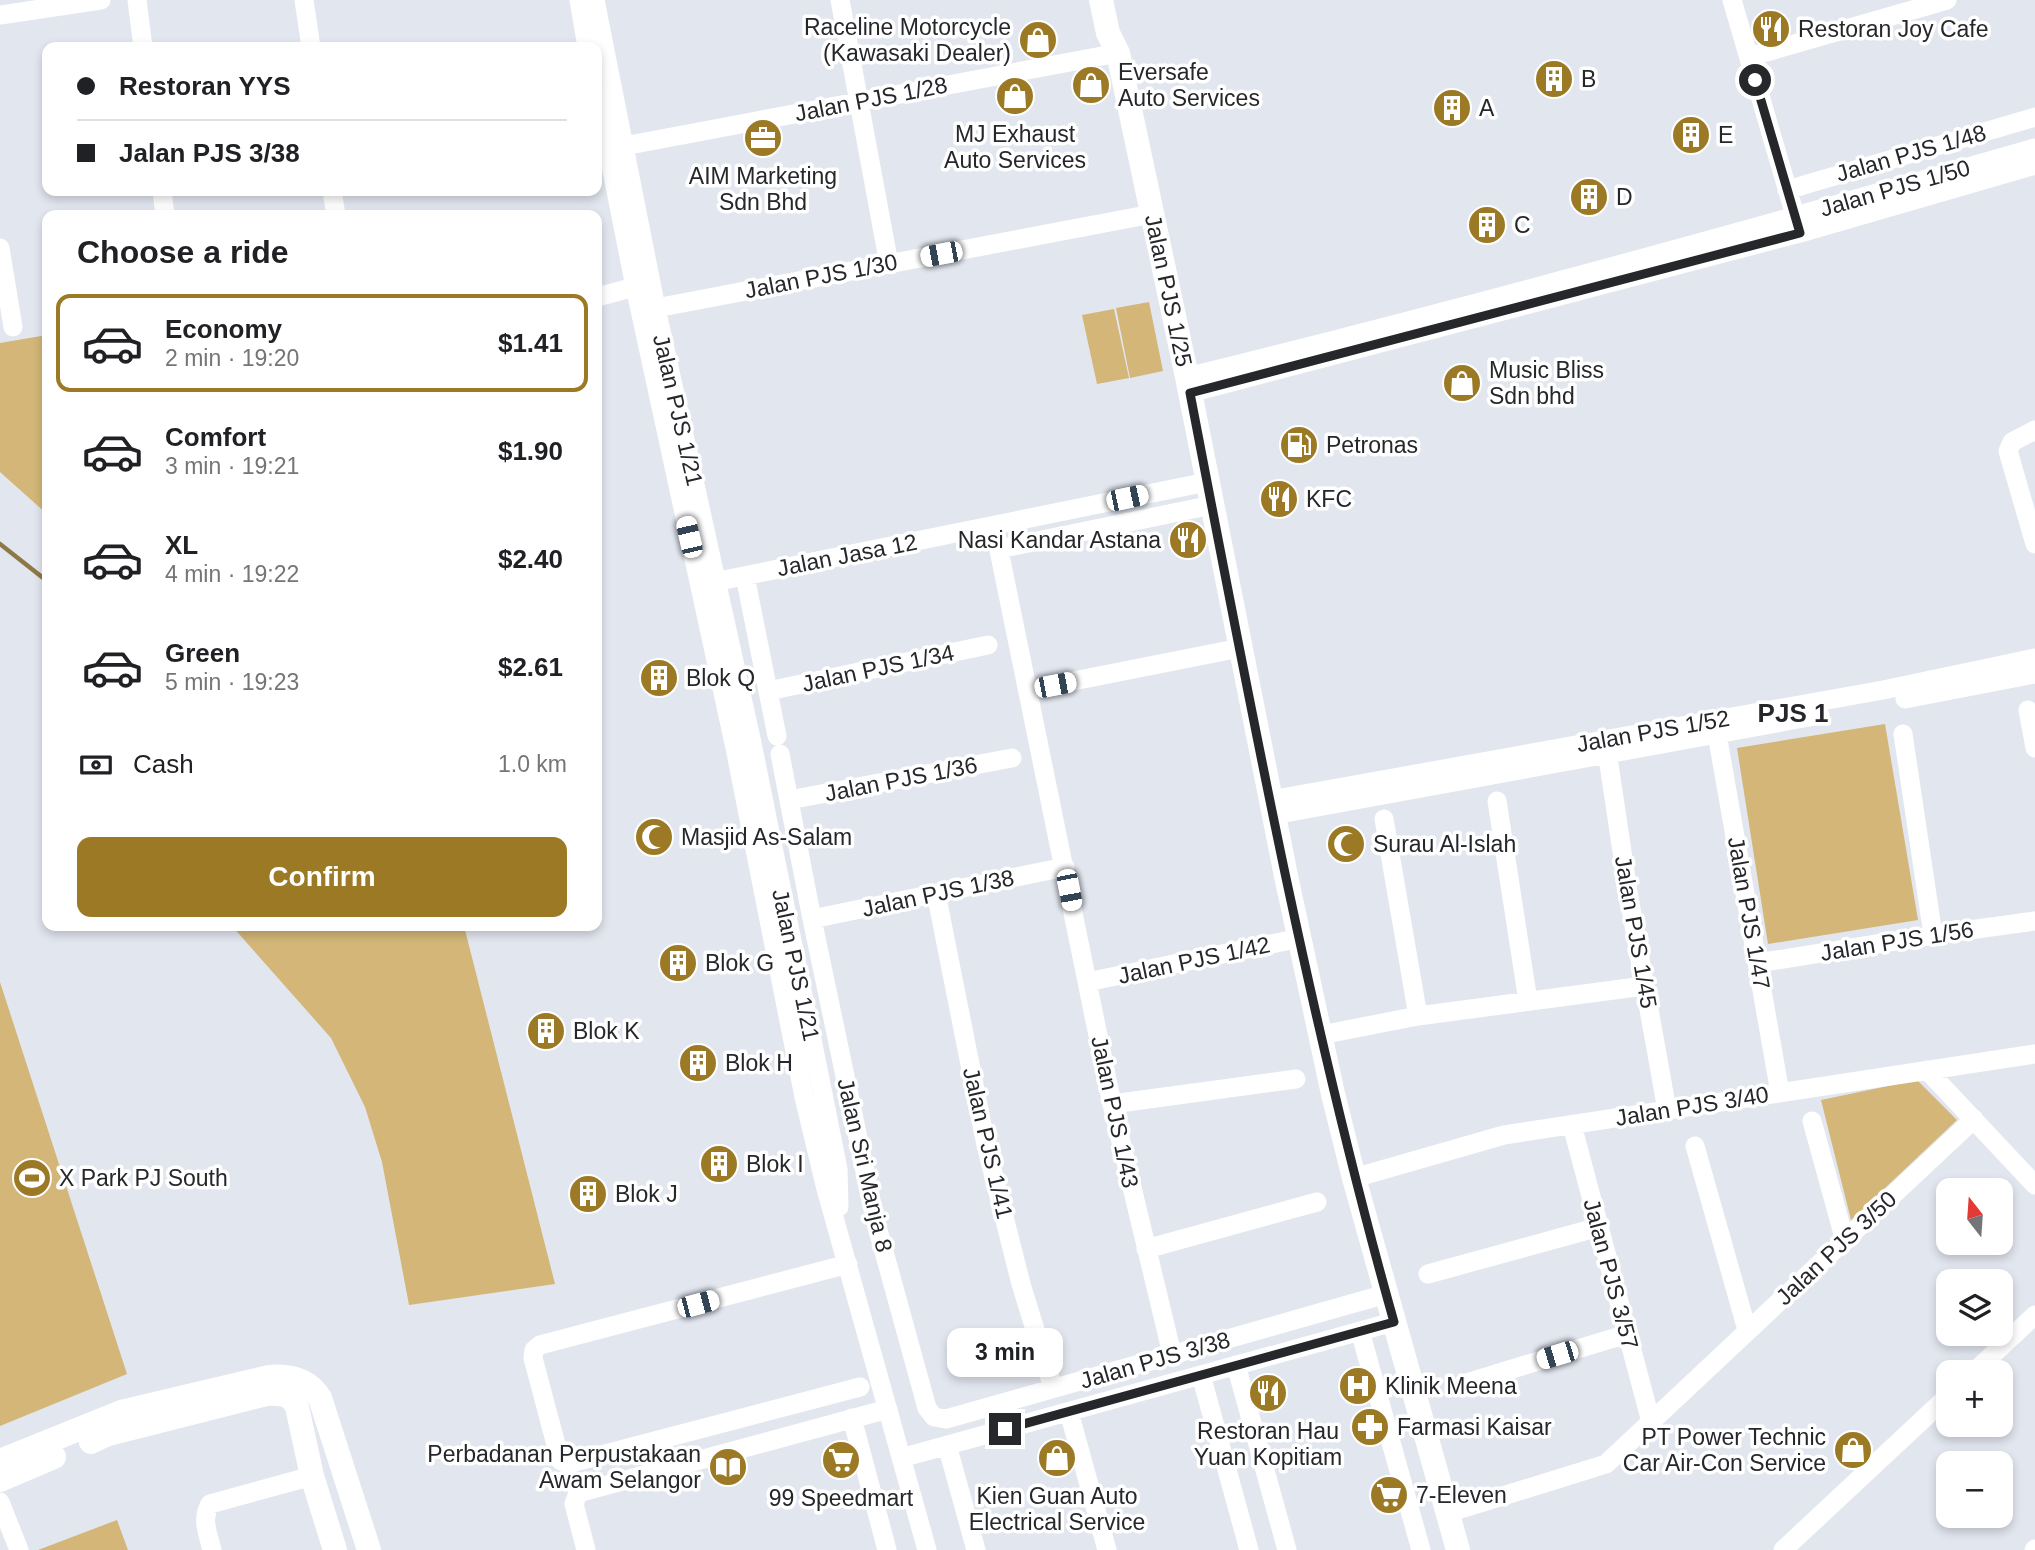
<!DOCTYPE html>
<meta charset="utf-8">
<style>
:root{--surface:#fff;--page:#f6f6f6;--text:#202124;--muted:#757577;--line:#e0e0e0;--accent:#9c7a25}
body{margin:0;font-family:Arial,sans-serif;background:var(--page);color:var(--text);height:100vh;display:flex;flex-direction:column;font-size:26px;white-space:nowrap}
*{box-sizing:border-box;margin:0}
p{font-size:23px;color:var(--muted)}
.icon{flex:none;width:38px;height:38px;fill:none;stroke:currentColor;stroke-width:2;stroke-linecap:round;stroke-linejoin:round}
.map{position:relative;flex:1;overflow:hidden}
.sheet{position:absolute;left:42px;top:210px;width:560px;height:721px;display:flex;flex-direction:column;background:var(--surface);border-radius:14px;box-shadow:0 4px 10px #0003}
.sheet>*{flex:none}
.banner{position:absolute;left:42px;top:42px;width:560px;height:154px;border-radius:14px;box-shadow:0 4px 10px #0003;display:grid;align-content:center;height:154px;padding:0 35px;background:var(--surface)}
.needle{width:46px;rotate:343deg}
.buttons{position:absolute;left:1936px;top:1178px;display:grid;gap:14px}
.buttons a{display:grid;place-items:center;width:77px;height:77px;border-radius:14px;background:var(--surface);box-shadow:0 4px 10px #0003;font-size:35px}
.end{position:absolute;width:32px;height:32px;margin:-16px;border:9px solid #26272b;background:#fff;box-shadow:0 0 0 4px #fff}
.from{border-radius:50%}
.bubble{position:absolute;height:49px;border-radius:14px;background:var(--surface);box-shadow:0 4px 10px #0003;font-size:23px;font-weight:600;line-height:49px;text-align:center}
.car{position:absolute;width:21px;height:42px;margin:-21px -10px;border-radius:9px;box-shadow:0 0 5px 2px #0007;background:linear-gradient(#fff 24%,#345 0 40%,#fff 0 76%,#345 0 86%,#fff 0)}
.banner b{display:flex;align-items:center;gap:24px;height:66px;font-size:26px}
.banner b+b{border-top:2px solid var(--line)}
.banner i{width:18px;height:18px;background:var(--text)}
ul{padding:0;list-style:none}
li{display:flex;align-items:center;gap:21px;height:98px;margin:0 14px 10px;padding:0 21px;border:4px solid transparent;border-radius:14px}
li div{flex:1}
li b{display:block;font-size:26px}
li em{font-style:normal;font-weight:600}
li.selected{border-color:var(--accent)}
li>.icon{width:63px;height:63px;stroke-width:1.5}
h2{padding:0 35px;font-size:32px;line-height:84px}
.pay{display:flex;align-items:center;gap:18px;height:77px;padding:0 35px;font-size:26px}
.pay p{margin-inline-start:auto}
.button{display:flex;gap:14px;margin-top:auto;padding:14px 35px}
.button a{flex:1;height:80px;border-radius:14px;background:var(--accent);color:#fff;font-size:28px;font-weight:600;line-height:80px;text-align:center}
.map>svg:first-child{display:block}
.green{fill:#d3b678}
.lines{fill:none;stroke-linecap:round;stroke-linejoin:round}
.stream{stroke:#8e7846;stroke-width:4.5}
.minor{stroke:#fff;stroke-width:19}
.major{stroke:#fff;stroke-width:24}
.route{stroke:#26272b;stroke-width:9}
.labels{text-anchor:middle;stroke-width:7;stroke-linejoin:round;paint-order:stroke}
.poi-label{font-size:23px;fill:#26272b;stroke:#fff;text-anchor:start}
.street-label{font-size:23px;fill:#26272b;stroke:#fff}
.quarter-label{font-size:26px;font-weight:bold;fill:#26272b;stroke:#fff}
</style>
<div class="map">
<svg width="2035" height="1550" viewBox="0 0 2035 1550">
<rect width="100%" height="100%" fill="#e2e6ef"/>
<!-- green -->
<path class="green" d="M1149,302L1163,371L1130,378L1116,308Z
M1114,309L1129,378L1097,384L1082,315Z
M47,335V514L0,472V343Z
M1885,724L1918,920L1768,944L1737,748Z
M232,926H464L555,1284L409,1305L382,1162L365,1107L331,1038Z
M0,982L127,1374L0,1426Z
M1917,1080L1957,1120L1851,1220L1821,1100Z
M117,1520L128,1550H38Z"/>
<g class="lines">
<!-- stream -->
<path class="stream" d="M0,544L47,581"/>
<!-- minor -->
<path class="minor" d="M137,0L143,47
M304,0L311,47
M579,0L587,47
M595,0L656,308L752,743L823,1094L838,1169L839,1207
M840,0L889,264
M1732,0L1799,229
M0,15L101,0
M1749,57L1947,0
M597,95L635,287L735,748L804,1097L826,1189L927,1550
M624,146L1118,53
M1787,190L2035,117
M162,191L165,215
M332,191L336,215
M0,248L13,327
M597,297L646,284
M656,308L1152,214
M1187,377C1471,307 1754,229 2035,148
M1190,393L1800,233L2035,165
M2035,430L2012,442L2008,451L2035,544
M994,526L1112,1104L1172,1354
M999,549L1212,505
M745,576L777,736
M704,584L1207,482
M1028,690L1240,648
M768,691L988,645
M1905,699L2035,674
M2028,710L2035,748
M1717,734L1780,1093
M1903,734L1933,935
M1606,744L1628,892L1667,1110
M780,754L812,919L875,1219L927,1408L934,1417L946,1419L1386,1294
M789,800L1012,758
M1271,800L1883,690L2035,658
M1497,801L1528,1001
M1274,815L1820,715
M1384,819L1418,1016
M936,893L986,1145L1021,1284L1053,1388
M812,919L1065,867
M1758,963L1933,935L2035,921
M1087,982L1300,938
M1321,1035L1418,1016L1644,986
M1927,1070L2035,1185
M1112,1104L1296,1079
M1812,1121L1845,1241
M1572,1125L1651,1422
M1695,1146L1747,1330
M1354,1178L1504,1135L2035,1054
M1146,1249L1317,1202
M848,1264L540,1345L534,1350L533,1358L559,1456L560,1460L567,1464L860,1387
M1428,1274L1599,1227
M1360,1331L1421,1550
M1236,1365L1287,1550
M1974,1372L2035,1315
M1201,1375L1249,1550
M1463,1384L1627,1334
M1069,1412L1107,1550
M852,1418L887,1550
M947,1445L976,1550
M901,1458L1393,1322
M0,1502L19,1550
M1448,1513L1606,1464L1974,1119
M212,1550C208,1533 201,1520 210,1504L312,1476
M586,1550L574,1504L578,1493L888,1409
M1783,1550L1948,1396
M2034,1550L2035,1549"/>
<!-- major -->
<g class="major">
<path id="s1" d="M1101,0L1108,33L1118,53L1187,377L1286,876L1333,1094L1354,1178L1458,1550"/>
<path d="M91,1442L108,1434L266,1394C280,1393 290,1393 297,1407L312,1476L335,1550"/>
<path d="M0,1461L121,1412L269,1377C290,1375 308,1379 320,1398L369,1550"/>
<path d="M0,1480L54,1457"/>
</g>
</g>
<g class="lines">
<!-- route -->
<path class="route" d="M1005,1429L1394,1322C1308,1017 1250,705 1190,393L1800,233L1755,80"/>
</g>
<!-- icons -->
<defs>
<symbol id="restaurant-disc" viewBox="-11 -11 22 22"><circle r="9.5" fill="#9c7a25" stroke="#fff"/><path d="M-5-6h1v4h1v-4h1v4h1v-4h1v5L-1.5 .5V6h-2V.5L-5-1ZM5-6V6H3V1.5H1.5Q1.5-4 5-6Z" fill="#fff"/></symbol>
<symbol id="shop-disc" viewBox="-11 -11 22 22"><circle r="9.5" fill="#9c7a25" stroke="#fff"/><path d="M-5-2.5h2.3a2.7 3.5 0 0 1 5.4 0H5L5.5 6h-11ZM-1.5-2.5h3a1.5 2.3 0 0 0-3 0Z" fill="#fff"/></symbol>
<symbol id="building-disc" viewBox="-11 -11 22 22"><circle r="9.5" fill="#9c7a25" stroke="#fff"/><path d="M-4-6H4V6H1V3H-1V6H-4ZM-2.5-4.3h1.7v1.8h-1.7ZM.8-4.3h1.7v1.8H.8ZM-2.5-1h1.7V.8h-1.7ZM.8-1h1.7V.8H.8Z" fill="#fff"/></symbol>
<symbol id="office-disc" viewBox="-11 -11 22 22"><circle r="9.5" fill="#9c7a25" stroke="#fff"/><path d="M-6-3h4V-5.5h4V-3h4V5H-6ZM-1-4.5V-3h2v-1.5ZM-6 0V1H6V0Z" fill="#fff"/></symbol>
<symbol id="fuel-disc" viewBox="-11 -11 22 22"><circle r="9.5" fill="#9c7a25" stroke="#fff"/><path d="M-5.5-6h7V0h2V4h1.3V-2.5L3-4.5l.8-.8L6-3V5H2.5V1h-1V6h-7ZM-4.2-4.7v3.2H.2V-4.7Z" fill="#fff"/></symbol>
<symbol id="mosque-disc" viewBox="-11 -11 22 22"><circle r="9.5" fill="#9c7a25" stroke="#fff"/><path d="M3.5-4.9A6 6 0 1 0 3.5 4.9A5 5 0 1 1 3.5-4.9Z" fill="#fff"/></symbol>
<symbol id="stadium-disc" viewBox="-11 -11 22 22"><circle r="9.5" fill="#9c7a25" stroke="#fff"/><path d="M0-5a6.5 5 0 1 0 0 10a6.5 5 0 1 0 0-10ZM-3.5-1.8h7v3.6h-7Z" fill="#fff"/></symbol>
<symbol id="hospital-disc" viewBox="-11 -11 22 22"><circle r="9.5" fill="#9c7a25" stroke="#fff"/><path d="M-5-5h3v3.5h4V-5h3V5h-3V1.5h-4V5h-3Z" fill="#fff"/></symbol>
<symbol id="pharmacy-disc" viewBox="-11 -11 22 22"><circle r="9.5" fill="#9c7a25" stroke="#fff"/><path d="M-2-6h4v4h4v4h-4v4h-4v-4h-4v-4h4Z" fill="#fff"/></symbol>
<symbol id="supermarket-disc" viewBox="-11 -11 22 22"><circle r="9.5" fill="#9c7a25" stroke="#fff"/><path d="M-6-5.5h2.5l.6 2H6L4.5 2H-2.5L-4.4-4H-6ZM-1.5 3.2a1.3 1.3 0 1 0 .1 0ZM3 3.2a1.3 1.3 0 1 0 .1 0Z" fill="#fff"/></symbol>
<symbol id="library-disc" viewBox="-11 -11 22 22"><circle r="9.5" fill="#9c7a25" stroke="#fff"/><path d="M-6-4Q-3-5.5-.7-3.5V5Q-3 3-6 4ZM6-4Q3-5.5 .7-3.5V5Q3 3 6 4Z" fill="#fff"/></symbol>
</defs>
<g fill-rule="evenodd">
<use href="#restaurant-disc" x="1749" y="7" width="44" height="44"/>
<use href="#shop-disc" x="1016" y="18" width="44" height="44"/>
<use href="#building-disc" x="1532" y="57" width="44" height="44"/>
<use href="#shop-disc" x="1069" y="63" width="44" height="44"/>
<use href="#shop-disc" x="993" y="74" width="44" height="44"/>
<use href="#building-disc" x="1430" y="86" width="44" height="44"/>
<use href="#building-disc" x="1669" y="113" width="44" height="44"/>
<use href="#office-disc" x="741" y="116" width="44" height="44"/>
<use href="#building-disc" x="1567" y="175" width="44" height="44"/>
<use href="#building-disc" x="1465" y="203" width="44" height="44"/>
<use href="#shop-disc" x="1440" y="361" width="44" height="44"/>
<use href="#fuel-disc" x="1277" y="423" width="44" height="44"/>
<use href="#restaurant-disc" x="1257" y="477" width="44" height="44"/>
<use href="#restaurant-disc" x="1166" y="518" width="44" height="44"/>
<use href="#building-disc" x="637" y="656" width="44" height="44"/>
<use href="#mosque-disc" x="632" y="815" width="44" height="44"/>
<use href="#mosque-disc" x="1324" y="822" width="44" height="44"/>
<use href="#building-disc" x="656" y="941" width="44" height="44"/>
<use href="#building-disc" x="524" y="1009" width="44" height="44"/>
<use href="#building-disc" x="676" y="1041" width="44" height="44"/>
<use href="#building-disc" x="697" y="1142" width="44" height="44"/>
<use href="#stadium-disc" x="10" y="1156" width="44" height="44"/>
<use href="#building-disc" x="566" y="1172" width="44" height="44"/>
<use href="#hospital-disc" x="1336" y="1364" width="44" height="44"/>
<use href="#restaurant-disc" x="1246" y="1371" width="44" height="44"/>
<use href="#pharmacy-disc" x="1348" y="1405" width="44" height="44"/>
<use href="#shop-disc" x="1831" y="1428" width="44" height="44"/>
<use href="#shop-disc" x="1035" y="1436" width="44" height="44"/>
<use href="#supermarket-disc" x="819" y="1438" width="44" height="44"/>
<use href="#library-disc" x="706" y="1445" width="44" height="44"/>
<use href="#supermarket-disc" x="1367" y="1473" width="44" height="44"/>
</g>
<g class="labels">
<!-- poi labels -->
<g class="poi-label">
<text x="1011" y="35" text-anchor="end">Raceline Motorcycle<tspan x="1011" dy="26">(Kawasaki Dealer)</tspan></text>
<text x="1798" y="37">Restoran Joy Cafe</text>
<text x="1118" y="80">Eversafe<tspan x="1118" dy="26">Auto Services</tspan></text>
<text x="1581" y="87">B</text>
<text x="1479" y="116">A</text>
<text x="1015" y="142" text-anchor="middle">MJ Exhaust<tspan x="1015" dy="26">Auto Services</tspan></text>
<text x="1718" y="143">E</text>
<text x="763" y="184" text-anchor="middle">AIM Marketing<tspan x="763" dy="26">Sdn Bhd</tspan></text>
<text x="1616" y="205">D</text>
<text x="1514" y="233">C</text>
<text x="1489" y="378">Music Bliss<tspan x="1489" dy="26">Sdn bhd</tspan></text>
<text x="1326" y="453">Petronas</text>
<text x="1306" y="507">KFC</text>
<text x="1161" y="548" text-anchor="end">Nasi Kandar Astana</text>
<text x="686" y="686">Blok Q</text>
<text x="681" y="845">Masjid As-Salam</text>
<text x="1373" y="852">Surau Al-Islah</text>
<text x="705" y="971">Blok G</text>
<text x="573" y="1039">Blok K</text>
<text x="725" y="1071">Blok H</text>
<text x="746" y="1172">Blok I</text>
<text x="59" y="1186">X Park PJ South</text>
<text x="615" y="1202">Blok J</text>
<text x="1385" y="1394">Klinik Meena</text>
<text x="1397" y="1435">Farmasi Kaisar</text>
<text x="1268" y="1439" text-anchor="middle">Restoran Hau<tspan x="1268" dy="26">Yuan Kopitiam</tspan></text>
<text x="1826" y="1445" text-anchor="end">PT Power Technic<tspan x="1826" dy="26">Car Air-Con Service</tspan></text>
<text x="701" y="1462" text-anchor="end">Perbadanan Perpustakaan<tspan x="701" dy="26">Awam Selangor</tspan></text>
<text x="1416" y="1503">7-Eleven</text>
<text x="1057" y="1504" text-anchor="middle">Kien Guan Auto<tspan x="1057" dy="26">Electrical Service</tspan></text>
<text x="841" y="1506" text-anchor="middle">99 Speedmart</text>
</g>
<!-- street labels -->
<g class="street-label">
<text transform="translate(871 99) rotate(-11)" y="8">Jalan PJS 1/28</text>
<text transform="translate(1911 153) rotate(-16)" y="8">Jalan PJS 1/48</text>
<text transform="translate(1895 188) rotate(-16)" y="8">Jalan PJS 1/50</text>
<text transform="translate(821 276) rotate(-11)" y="8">Jalan PJS 1/30</text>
<text dy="8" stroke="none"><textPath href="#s1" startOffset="299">Jalan PJS 1/25</textPath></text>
<text transform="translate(678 410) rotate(77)" y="8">Jalan PJS 1/21</text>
<text transform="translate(847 555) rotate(-11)" y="8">Jalan Jasa 12</text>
<text transform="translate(878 668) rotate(-12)" y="8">Jalan PJS 1/34</text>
<text transform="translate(1653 731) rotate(-10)" y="8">Jalan PJS 1/52</text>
<text transform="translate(901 779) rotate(-11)" y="8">Jalan PJS 1/36</text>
<text transform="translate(938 893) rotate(-12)" y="8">Jalan PJS 1/38</text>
<text transform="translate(1749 913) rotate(80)" y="8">Jalan PJS 1/47</text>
<text transform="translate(1636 932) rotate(80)" y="8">Jalan PJS 1/45</text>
<text transform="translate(1897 941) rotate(-9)" y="8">Jalan PJS 1/56</text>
<text transform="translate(1194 960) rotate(-12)" y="8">Jalan PJS 1/42</text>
<text transform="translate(796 965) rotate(78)" y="8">Jalan PJS 1/21</text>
<text transform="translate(1692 1106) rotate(-9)" y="8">Jalan PJS 3/40</text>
<text transform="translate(1115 1112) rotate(78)" y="8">Jalan PJS 1/43</text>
<text transform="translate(988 1143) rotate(77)" y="8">Jalan PJS 1/41</text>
<text transform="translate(865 1165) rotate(77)" y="8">Jalan Sri Manja 8</text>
<text transform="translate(1836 1248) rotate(-43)" y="8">Jalan PJS 3/50</text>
<text transform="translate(1611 1274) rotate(75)" y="8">Jalan PJS 3/57</text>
<text transform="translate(1155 1360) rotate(-16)" y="8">Jalan PJS 3/38</text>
</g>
<!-- quarter labels -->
<g class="quarter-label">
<text x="1793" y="722">PJS 1</text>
</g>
</g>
</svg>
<div class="buttons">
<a><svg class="needle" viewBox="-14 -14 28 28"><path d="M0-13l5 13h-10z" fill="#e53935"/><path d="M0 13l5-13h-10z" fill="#757577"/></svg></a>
<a><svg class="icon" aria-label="layers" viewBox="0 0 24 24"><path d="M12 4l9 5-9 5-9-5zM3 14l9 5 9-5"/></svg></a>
<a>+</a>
<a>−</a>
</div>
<i class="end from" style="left:1755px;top:80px"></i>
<i class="end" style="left:1005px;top:1429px"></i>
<div class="bubble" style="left:947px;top:1328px;width:116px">3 min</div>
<i class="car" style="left:941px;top:254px;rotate:259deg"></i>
<i class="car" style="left:1127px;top:498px;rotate:78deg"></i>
<i class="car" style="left:689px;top:537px;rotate:347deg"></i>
<i class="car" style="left:1055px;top:685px;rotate:79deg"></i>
<i class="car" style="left:1069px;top:890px;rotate:169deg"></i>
<i class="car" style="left:698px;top:1304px;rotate:75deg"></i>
<i class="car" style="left:1557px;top:1355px;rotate:253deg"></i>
<div class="banner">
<b><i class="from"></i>Restoran YYS</b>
<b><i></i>Jalan PJS 3/38</b>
</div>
<section class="sheet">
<h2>Choose a ride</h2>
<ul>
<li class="selected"><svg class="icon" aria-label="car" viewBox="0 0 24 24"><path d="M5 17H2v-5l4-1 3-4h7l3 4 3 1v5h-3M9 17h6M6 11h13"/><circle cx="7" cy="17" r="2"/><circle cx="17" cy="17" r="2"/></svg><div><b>Economy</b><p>2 min · 19:20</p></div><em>$1.41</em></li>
<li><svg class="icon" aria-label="car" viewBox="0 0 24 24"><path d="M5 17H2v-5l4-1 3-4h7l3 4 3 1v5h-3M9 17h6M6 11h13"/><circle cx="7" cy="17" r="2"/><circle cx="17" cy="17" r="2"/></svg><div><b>Comfort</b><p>3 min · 19:21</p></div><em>$1.90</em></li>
<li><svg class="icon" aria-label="car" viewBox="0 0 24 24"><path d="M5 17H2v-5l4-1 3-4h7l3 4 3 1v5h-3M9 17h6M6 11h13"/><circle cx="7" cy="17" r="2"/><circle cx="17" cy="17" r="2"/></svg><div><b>XL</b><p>4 min · 19:22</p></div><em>$2.40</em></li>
<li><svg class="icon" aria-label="car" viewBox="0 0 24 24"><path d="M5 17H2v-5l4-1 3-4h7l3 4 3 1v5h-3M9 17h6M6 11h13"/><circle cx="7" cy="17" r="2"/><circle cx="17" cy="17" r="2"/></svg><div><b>Green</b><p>5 min · 19:23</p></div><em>$2.61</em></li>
</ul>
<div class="pay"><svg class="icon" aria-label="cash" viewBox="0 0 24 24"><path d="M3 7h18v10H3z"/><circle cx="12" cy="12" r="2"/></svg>Cash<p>1.0 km</p></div>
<div class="button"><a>Confirm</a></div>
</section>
</div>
